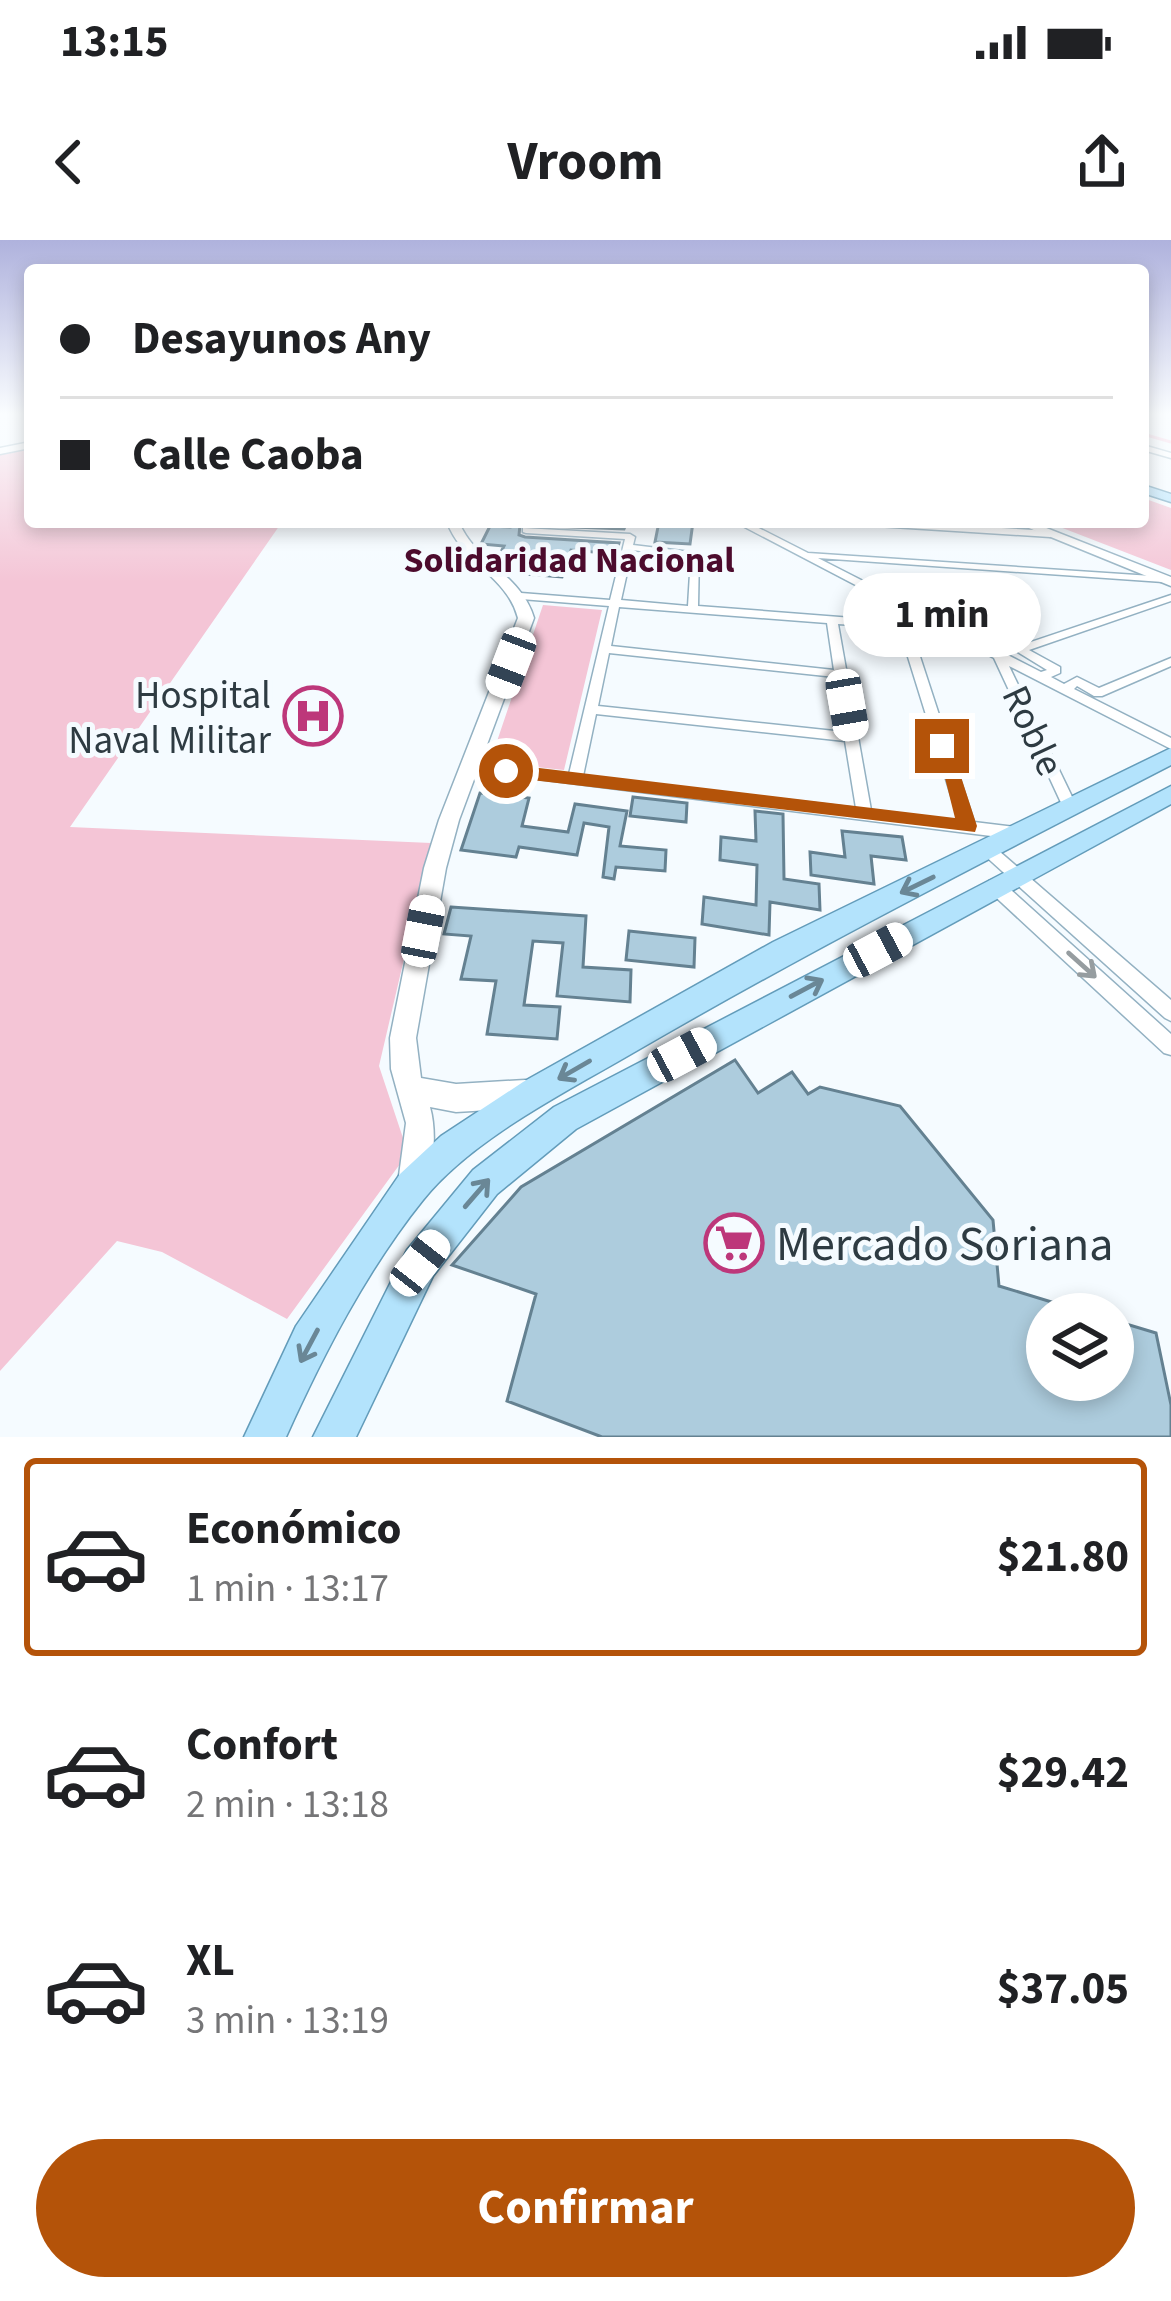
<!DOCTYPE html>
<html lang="es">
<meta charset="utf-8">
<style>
:root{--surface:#fff;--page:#f2f2f2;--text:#202124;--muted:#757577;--line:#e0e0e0;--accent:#b45309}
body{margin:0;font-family:"Source Sans 3",sans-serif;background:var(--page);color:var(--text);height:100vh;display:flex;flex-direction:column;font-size:45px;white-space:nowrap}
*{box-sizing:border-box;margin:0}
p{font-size:39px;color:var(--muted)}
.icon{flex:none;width:66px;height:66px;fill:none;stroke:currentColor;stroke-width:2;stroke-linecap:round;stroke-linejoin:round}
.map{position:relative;height:1197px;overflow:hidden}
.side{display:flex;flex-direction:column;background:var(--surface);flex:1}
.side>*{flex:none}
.guide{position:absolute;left:24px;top:24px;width:1125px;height:264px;border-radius:12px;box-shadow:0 6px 18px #0003;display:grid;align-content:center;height:264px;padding:0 36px;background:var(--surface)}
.buttons{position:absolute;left:1026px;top:1053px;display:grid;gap:24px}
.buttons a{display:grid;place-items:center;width:108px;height:108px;border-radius:50%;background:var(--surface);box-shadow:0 6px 18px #0003;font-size:60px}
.end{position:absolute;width:54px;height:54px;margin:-27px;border:15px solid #b45309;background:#fff;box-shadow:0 0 0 6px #fff}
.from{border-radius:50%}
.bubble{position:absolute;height:84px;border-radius:42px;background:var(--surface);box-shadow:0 6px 18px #0003;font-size:39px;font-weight:700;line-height:84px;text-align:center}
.car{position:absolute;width:36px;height:72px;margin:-36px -18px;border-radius:15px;box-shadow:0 0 9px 3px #0007;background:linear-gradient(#fff 24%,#345 0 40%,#fff 0 76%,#345 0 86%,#fff 0)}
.guide b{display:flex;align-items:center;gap:42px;height:114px;font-size:45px}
.guide b+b{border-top:3px solid var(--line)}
.guide i{width:30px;height:30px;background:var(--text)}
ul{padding:21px 0 0;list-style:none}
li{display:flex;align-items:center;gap:36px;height:198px;margin:0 24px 18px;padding:0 12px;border:6px solid transparent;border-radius:12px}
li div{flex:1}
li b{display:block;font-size:45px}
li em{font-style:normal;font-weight:700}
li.active{border-color:var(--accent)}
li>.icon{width:108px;height:108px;stroke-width:1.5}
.primary-button{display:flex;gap:24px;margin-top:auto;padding:24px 36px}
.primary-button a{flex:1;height:138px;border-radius:72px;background:var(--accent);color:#fff;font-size:48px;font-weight:700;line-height:138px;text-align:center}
.status{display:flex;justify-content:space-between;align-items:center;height:84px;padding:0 60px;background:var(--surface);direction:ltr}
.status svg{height:33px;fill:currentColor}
header{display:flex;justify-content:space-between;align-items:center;height:156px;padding:0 36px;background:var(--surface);font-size:54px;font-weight:700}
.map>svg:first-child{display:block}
.green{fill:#f4c5d6}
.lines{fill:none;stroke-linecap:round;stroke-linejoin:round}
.stream{stroke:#fab0cc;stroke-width:3}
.building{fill:#adccdd;stroke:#648191;stroke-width:3}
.street-casing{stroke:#93b1c2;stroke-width:3}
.secondary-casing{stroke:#93b1c2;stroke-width:3}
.primary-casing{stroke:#639cba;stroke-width:3}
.street{fill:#fff;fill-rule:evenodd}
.secondary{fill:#fff;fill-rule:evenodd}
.primary{fill:#b3e3fc;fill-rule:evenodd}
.oneway{stroke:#6a8796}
.oneway2{stroke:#969da0}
.route{fill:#b45309}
.labels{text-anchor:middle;stroke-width:10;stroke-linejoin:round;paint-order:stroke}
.far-neighbourhood-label{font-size:36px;font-weight:bold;fill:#4c0b2d;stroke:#f5fbff}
.poi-label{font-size:39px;fill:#2e3b42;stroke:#f5fbff;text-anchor:end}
.street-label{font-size:39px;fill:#2e3b42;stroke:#f5fbff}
.near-poi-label{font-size:48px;fill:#2e3b42;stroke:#f5fbff;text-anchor:start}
</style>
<div class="status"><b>13:15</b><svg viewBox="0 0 49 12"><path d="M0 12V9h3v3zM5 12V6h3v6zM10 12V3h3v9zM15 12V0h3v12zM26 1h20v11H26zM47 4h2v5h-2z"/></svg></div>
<header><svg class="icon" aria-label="back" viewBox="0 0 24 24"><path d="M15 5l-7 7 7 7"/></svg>Vroom<svg class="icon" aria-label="share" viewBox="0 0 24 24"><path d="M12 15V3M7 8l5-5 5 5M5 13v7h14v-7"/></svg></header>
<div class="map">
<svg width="1171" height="1197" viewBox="0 0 1171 1197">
<rect width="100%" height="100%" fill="#f5fbff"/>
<!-- green -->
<path class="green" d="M30,209V282H282L70,587L431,603L379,826L408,913L287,1079L162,1012L117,1001L0,1131V215Z
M1143,258L1171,268V330L1047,282H1143Z
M543,365L602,370L564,530L490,522Z"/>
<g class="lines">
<!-- stream -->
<path class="stream" d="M1143,194L1171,202"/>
</g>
<!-- building -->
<path class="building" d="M510,282H627L624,289L520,285L519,295L525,297L619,303L616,314L571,310L562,337L524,334L530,320L498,318L504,306L481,304L490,286L510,287Z
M659,282H693L690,304L655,302Z
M480,553L529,558L522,586L568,592L575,564L627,571L620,606L666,610L665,631L616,627L614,639L603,637L609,587L584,583L577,615L519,607L516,617L461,610Z
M633,557L687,563L686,582L630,576Z
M755,571L783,574L784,639L819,644L820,670L770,662L769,695L702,684L704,657L756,665L757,625L720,620L721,597L756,601Z
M842,591L902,597L906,620L871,616L874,644L811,635L810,612L845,617Z
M451,667L586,676L583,727L631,730L630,762L557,756L563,703L533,701L524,765L560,767L557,799L487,794L496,741L461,739L471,696L444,694Z
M629,691L695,698L694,727L626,720Z
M735,820L758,853L792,832L808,854L820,847L900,866L993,980L999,1046L1081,1071L1047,1074V1140H1113V1080L1156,1093L1171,1165V1197H602L507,1161L536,1054L452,1025L521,947Z"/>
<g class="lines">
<defs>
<path id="street" d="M1143,205L1171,213V218L1143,210Z
M735,282H747L808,313L1167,337V341L1163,342L818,318L1041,432L1047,430L1016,411V407L1171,355V361L1029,410L1060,427V433L1051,437L1064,444L1077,437L1099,448L1171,418V426L1102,456H1094L1077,446L1074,449L1171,498V509L1009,426L1076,565L1074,569H1064L994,418L941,390L911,389L974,582L1015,587L1020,589L1022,593L1020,597L1015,599L466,530L464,527L466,524L471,522L569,534L609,366L521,359L516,356L521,353L610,360L625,299L526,293L523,292V288L630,294L635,297L633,305L699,313L698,366L930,384ZM632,310L691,317L688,366L621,360ZM619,367L827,383L834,430L611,406ZM838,384L899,388L959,581L871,570ZM609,413L835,437L844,492L598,466ZM596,474L845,501L856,568L583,536Z
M856,282H904L1050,291L1055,294L1050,297L861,285Z
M987,603L992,605L1171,760V781L1165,778L982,613L979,609L982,605Z
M995,639L1001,641L1171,794V815L1164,813L989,651L987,646L989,641Z"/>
<path id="secondary" d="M30,202V208L0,214V208Z
M447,282H459C475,322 521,334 534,378L459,580L446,628L416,798L421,838L456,844L525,840L535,844L539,854L535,864L525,868L456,872L430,867C437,892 434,929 424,954L413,958L402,954L398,943L406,883L391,829L390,798L424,628L439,580L518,378C507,336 462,323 447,282Z
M1014,282H1031L1171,337V346Z"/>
<path id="primary" d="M1143,245L1171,254V262L1143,253Z
M1171,508V525C989,619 808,711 631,814C564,853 472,899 423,960C366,1031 323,1115 286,1197H244L296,1086L400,934L441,896L523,842L773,702Z
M1171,546V564L576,889L497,954L433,1036L356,1197H313L407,1010L473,930L554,867Z"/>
</defs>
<!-- street casing -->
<use href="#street" class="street-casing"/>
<!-- secondary casing -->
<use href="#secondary" class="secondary-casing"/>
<!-- primary casing -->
<use href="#primary" class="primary-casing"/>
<!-- street -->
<use href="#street" class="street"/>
<!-- secondary -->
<use href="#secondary" class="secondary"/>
<!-- primary -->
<use href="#primary" class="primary"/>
</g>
<!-- one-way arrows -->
<defs><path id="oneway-shaft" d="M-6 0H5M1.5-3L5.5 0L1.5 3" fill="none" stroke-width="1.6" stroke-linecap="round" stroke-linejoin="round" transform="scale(3)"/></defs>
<g class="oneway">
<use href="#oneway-shaft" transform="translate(917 645) rotate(154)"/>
<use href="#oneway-shaft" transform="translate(807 748) rotate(-28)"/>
<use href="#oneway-shaft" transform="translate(574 830) rotate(150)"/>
<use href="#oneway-shaft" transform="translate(477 953) rotate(-49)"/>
<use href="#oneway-shaft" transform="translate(309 1106) rotate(118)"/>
</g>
<use class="oneway2" href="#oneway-shaft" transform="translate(1082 725) rotate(42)"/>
<!-- sky -->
<linearGradient id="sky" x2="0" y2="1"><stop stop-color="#afb2dd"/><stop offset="0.51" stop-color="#fafdff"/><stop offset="1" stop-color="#fafdff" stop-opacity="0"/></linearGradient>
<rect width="1171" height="342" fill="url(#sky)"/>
<!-- route -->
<path class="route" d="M936,502L951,506L977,586L975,592L506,537L497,531L506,524L955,578Z"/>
<!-- icons -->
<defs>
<symbol id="hospital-ring" viewBox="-11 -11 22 22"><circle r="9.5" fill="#f5fbff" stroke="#bd377a" stroke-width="1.5"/><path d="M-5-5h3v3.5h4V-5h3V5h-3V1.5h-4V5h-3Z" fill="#bd377a"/></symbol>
<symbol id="supermarket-ring" viewBox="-11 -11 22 22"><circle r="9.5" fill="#f5fbff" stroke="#bd377a" stroke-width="1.5"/><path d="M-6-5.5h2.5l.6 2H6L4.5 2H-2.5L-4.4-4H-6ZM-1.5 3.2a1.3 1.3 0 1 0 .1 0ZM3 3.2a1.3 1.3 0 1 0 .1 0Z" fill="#bd377a"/></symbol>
</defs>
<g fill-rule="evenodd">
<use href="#hospital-ring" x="280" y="443" width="66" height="66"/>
<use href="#supermarket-ring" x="701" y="970" width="66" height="66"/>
</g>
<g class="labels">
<!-- far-neighbourhood labels -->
<g class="far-neighbourhood-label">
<text x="569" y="332">Solidaridad Nacional</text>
</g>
<!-- poi labels -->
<g class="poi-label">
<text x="271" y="468">Hospital<tspan x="271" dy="45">Naval Militar</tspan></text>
</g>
<!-- street labels -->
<g class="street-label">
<text transform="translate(1034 490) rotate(65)" y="14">Roble</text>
</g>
<!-- near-poi labels -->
<g class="near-poi-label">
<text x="776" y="1020">Mercado Soriana</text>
</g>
</g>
</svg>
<div class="buttons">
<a><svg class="icon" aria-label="layers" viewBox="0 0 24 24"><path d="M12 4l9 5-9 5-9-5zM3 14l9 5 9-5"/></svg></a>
</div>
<i class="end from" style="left:506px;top:531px"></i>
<i class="end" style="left:942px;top:506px"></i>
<div class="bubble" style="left:843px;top:333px;width:198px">1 min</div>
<i class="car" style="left:511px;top:423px;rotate:201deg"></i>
<i class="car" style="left:847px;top:465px;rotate:170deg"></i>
<i class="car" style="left:423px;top:691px;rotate:11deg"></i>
<i class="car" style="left:878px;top:710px;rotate:62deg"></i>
<i class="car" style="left:682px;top:815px;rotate:62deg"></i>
<i class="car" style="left:420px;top:1023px;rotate:38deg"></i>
<div class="guide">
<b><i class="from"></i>Desayunos Any</b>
<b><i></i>Calle Caoba</b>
</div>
</div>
<section class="side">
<ul>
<li class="active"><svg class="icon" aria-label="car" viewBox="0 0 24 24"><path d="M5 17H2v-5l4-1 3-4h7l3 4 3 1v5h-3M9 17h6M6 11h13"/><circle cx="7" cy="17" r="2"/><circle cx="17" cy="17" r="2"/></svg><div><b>Económico</b><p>1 min · 13:17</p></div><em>$21.80</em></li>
<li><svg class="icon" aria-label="car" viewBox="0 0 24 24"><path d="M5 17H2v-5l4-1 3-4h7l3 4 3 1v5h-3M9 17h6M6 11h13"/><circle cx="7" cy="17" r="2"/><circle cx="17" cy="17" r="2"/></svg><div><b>Confort</b><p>2 min · 13:18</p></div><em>$29.42</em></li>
<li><svg class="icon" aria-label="car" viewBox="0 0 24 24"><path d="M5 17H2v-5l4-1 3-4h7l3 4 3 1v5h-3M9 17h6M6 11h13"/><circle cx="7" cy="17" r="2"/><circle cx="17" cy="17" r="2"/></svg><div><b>XL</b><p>3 min · 13:19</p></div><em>$37.05</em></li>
</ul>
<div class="primary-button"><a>Confirmar</a></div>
</section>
